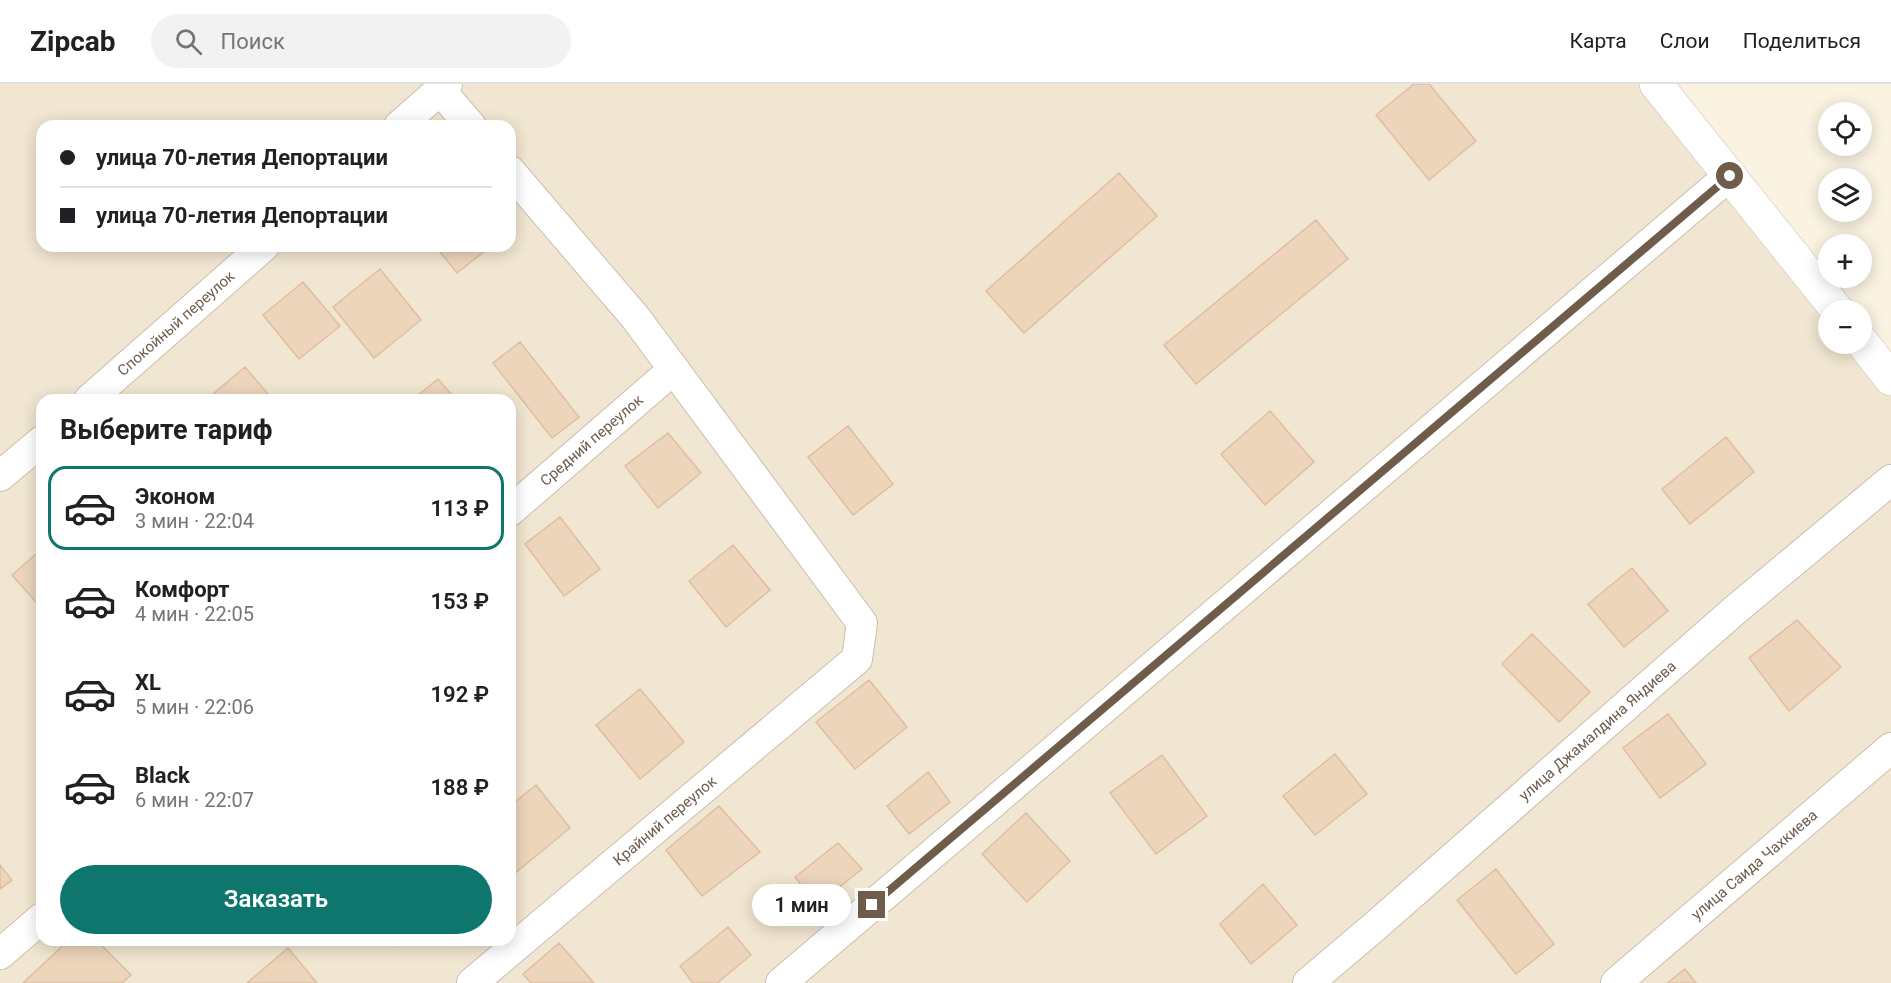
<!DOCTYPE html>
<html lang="ru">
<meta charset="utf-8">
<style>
:root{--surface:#fff;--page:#f2f2f2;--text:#202124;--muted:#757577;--line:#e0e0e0;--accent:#0f766e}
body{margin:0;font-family:Roboto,sans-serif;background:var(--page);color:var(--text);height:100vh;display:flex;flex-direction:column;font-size:22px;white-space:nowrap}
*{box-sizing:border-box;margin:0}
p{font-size:20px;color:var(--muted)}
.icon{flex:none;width:33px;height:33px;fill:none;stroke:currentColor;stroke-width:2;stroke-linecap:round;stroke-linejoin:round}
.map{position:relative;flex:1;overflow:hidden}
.sheet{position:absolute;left:36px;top:310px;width:480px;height:552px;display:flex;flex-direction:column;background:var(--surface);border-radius:18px;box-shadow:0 3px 15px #0003}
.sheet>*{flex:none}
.top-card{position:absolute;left:36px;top:36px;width:480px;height:132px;border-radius:18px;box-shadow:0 3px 15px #0003;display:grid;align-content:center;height:132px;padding:0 24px;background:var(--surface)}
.controls{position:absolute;left:1818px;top:18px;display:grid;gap:12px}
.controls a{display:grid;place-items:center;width:54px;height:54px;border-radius:50%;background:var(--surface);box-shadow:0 3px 15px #0003;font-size:30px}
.end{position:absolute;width:27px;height:27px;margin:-14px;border:8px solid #6f5c4b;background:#fff;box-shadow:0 0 0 3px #fff}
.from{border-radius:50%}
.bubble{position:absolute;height:42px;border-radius:21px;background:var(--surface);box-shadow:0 3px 15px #0003;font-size:20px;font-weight:600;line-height:42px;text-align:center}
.top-card b{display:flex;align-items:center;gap:21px;height:57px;font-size:22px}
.top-card b+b{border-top:2px solid var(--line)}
.top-card i{width:15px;height:15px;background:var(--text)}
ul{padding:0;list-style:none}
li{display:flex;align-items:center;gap:18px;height:84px;margin:0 12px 9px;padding:0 12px;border:3px solid transparent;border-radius:18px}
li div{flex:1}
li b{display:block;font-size:22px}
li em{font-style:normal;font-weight:600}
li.active{border-color:var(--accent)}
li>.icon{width:54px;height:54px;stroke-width:1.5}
h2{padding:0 24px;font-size:27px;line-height:72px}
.primary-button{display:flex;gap:12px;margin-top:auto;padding:12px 24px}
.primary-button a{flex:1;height:69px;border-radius:36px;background:var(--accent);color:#fff;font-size:24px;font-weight:600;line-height:69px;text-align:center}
header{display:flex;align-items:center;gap:36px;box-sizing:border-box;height:84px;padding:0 30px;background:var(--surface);border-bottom:2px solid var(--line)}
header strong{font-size:28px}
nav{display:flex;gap:33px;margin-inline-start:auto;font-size:21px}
.search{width:420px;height:54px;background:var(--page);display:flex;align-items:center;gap:15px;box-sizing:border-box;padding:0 21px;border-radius:33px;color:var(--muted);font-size:22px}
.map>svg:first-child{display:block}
.residential{fill:#f1e6d1;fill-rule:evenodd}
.building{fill:#edd5bc;stroke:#debe9e;stroke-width:1.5}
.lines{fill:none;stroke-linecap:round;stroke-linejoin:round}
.minor-casing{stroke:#ccbead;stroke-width:32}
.tertiary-casing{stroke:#ccbead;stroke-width:34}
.minor{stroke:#fff;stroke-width:30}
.tertiary{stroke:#fff;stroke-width:33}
.route{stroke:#6f5c4b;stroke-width:8}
.labels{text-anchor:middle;stroke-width:4.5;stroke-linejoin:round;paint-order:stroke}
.street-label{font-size:15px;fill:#6f5c4b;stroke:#fdf7e8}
</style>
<header>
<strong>Zipcab</strong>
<div class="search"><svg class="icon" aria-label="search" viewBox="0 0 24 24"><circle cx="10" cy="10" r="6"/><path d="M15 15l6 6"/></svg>Поиск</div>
<nav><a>Карта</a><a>Слои</a><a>Поделиться</a></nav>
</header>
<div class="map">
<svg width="1891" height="899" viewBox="0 0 1891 899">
<rect width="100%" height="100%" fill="#faf3e2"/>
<!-- residential -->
<path class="residential" d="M0,0H1653L1828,226V260H1862V241L1891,275V899H0ZM42,42H510V162H42ZM42,316H510V856H42Z"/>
<!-- building -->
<path class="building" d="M1414,0H1429L1476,57L1429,96L1376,31Z
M1119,89L1157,132L1024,249L986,207Z
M1316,136L1348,175L1196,300L1164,261Z
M435,162H491L457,189Z
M380,185L421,236L374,274L333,223Z
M303,198L340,242L299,275L263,231Z
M520,258L579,333L552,354L493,279Z
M245,283L273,316H206Z
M438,295L456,316H412Z
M1270,327L1314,378L1265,421L1221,370Z
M848,342L893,400L853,431L808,373Z
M668,349L701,389L658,424L625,382Z
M1726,353L1754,388L1690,440L1662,405Z
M560,433L600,485L564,512L525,460Z
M733,461L770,506L726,543L689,497Z
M42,465V525L12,491Z
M1632,484L1668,527L1624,563L1588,520Z
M1797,536L1841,583L1789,627L1749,574Z
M1532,550L1590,608L1559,638L1502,580Z
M869,596L907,643L855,685L816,638Z
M640,605L684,658L640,695L596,641Z
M1668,630L1706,680L1660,714L1623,664Z
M1335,670L1367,710L1315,751L1283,712Z
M1162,671L1207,732L1156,770L1110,709Z
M928,688L950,718L909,750L887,722Z
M536,701L570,744L514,790L510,785V722Z
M719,722L760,768L702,812L666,766Z
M1026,729L1070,777L1027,818L982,770Z
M838,759L862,785L817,821L795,793Z
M0,781L12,796L0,805Z
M1496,785L1554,860L1516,890L1457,816Z
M1263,800L1297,841L1251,880L1220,840Z
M728,843L751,871L717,899H693L680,882Z
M69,856H96L131,891L122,899H23Z
M389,856H401L394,862Z
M559,859L594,899H531L523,890Z
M288,864L317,899H247Z
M1685,885L1696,899H1667Z"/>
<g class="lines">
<defs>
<g id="minor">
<path d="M440,6L471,42"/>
<path d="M399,42L447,0"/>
<path id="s1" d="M89,316L264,162"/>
<path d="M0,392L42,357"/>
<path id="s2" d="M510,427L674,285"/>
<path d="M0,870L42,834"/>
<path id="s3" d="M472,899L857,575L862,539L635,233L510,87"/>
<path d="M781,899L1730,91"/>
<path id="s4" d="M1308,899L1373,844L1735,526L1891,396"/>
<path id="s5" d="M1616,899L1891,664"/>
</g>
<path id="tertiary" d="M1656,0L1837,226
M1862,258L1891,295"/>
</defs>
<!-- minor casing -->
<use href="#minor" class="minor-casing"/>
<!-- tertiary casing -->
<use href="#tertiary" class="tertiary-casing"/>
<!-- minor -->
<use href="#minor" class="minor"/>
<!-- tertiary -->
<use href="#tertiary" class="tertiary"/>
</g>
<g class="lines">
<!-- route -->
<path class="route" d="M872,821L1730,92"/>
</g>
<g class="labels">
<!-- street labels -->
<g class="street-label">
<text dy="5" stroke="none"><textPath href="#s1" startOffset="116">Спокойный переулок</textPath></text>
<text dy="5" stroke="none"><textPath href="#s2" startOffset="108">Средний переулок</textPath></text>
<text dy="5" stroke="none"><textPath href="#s4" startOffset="384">улица Джамалдина Яндиева</textPath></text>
<text dy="5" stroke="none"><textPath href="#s3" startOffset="252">Крайний переулок</textPath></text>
<text dy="5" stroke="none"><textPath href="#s5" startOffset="182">улица Саида Чахкиева</textPath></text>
</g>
</g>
</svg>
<div class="controls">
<a><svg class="icon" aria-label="locate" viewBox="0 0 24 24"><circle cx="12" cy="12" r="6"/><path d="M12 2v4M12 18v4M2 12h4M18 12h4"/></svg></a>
<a><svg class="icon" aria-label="layers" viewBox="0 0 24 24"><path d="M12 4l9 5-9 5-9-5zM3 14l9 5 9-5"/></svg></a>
<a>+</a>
<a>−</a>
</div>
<i class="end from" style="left:1730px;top:92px"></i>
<i class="end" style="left:872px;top:821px"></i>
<div class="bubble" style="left:752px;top:800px;width:99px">1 мин</div>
<div class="top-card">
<b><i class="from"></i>улица 70-летия Депортации</b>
<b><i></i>улица 70-летия Депортации</b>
</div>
<section class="sheet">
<h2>Выберите тариф</h2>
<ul>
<li class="active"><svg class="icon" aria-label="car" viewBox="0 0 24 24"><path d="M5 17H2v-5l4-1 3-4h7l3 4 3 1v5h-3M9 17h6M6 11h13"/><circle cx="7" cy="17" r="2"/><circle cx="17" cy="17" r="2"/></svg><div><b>Эконом</b><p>3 мин · 22:04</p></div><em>113 ₽</em></li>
<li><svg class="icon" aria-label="car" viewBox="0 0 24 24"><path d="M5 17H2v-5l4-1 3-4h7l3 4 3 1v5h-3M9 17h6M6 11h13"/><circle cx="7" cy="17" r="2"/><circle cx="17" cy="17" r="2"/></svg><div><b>Комфорт</b><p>4 мин · 22:05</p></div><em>153 ₽</em></li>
<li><svg class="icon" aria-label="car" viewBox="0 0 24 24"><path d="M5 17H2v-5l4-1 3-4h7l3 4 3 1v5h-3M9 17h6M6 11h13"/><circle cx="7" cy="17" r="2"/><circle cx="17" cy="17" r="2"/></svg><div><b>XL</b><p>5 мин · 22:06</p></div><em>192 ₽</em></li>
<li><svg class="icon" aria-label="car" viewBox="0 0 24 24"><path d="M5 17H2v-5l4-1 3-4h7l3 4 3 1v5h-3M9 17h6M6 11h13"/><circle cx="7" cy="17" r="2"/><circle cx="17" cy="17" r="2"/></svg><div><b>Black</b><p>6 мин · 22:07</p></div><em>188 ₽</em></li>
</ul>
<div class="primary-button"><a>Заказать</a></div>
</section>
</div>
